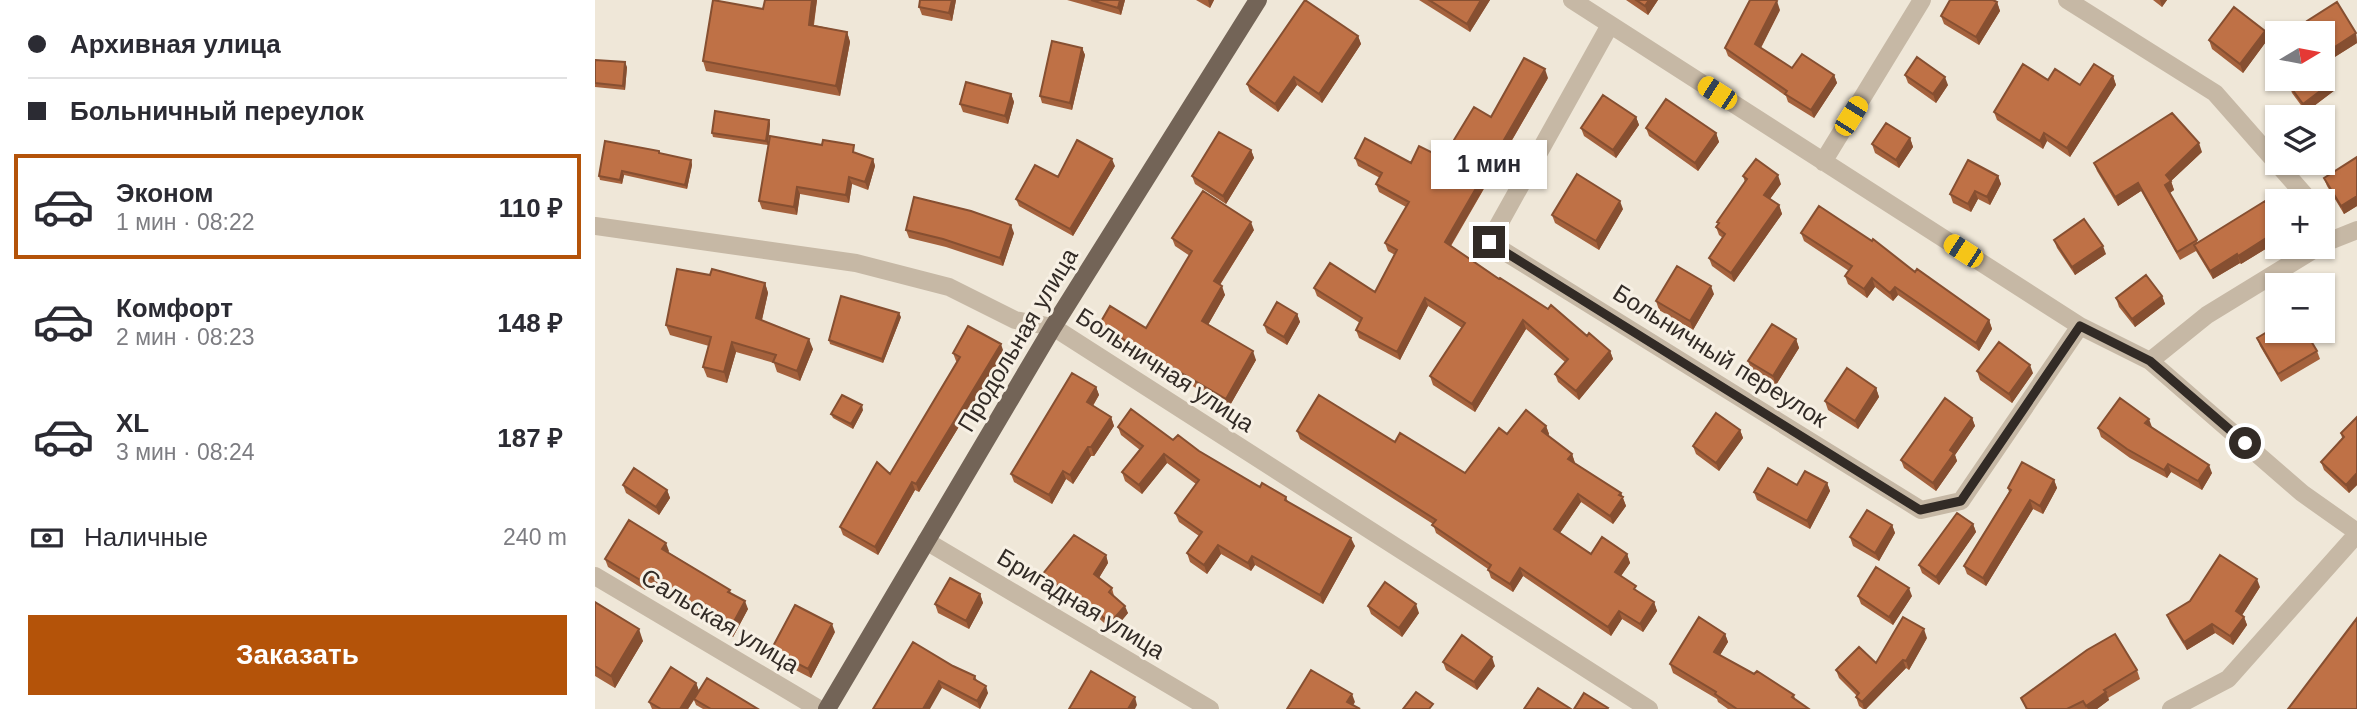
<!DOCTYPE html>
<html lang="ru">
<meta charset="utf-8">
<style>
:root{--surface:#fff;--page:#f2f2f3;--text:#2b2b33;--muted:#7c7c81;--line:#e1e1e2;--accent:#b45309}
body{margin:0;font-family:Arial,sans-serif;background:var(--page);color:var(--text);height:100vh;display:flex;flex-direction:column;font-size:26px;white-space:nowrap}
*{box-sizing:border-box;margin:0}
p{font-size:23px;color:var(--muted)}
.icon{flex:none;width:38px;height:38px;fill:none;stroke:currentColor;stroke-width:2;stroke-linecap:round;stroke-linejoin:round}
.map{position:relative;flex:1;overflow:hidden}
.drawer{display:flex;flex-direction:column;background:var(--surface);width:595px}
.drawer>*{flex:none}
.top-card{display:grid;align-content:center;height:154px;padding:0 28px;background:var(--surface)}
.needle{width:46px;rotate:80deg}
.tools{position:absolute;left:1670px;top:21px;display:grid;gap:14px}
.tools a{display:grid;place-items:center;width:70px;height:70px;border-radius:0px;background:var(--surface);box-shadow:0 2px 5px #0004;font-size:35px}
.end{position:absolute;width:32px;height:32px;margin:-16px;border:9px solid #322b26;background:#fff;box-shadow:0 0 0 4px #fff}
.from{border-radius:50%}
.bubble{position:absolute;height:49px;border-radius:0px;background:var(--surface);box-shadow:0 2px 5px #0004;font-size:23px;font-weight:700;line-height:49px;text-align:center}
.car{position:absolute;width:21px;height:42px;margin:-21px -10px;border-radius:9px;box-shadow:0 0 5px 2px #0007;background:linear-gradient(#f5c518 24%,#345 0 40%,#f5c518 0 76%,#345 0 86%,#f5c518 0)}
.top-card b{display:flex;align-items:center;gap:24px;height:66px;font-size:26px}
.top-card b+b{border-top:2px solid var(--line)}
.top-card i{width:18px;height:18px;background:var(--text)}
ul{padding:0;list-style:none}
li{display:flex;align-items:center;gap:21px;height:105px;margin:0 14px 10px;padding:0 14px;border:4px solid transparent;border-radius:0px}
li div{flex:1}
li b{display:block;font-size:26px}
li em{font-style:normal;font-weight:700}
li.active{border-color:var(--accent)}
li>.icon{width:63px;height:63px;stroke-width:1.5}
.pay{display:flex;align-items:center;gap:18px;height:77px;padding:0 28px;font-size:26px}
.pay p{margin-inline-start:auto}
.action{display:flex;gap:14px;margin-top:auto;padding:14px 28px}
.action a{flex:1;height:80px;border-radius:0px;background:var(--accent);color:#fff;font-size:28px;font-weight:700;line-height:80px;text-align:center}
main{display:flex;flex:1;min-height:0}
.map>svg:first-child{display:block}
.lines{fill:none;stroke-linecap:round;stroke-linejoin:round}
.minor{stroke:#c6b8a5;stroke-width:18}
.major{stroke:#736457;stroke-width:18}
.wall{fill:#a4613c}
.shaded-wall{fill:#864f31}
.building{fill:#bf7146;stroke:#864f31;stroke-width:2}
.route{stroke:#322b26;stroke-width:9}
.labels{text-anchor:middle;stroke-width:6;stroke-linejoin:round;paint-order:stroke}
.street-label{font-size:24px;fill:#322b26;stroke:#f7f0e4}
</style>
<main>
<section class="drawer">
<div class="top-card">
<b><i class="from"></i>Архивная улица</b>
<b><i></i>Больничный переулок</b>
</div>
<ul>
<li class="active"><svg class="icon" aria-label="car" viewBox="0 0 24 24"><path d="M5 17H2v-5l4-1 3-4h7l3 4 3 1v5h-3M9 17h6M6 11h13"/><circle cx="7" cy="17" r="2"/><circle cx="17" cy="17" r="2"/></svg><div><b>Эконом</b><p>1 мин · 08:22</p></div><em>110 ₽</em></li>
<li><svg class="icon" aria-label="car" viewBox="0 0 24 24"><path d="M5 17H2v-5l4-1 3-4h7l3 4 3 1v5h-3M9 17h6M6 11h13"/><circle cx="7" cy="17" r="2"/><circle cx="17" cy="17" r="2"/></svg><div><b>Комфорт</b><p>2 мин · 08:23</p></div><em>148 ₽</em></li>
<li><svg class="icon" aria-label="car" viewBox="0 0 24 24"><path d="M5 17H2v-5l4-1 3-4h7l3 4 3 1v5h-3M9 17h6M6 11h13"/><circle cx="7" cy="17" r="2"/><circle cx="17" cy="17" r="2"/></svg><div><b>XL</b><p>3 мин · 08:24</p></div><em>187 ₽</em></li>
</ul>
<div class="pay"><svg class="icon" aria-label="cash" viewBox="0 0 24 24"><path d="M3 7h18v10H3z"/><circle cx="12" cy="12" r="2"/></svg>Наличные<p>240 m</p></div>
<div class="action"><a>Заказать</a></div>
</section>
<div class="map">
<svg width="1762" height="709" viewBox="0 0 1762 709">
<rect width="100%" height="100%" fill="#efe7d8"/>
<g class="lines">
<!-- minor -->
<path class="minor" d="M977,0L1485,326L1555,361L1707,493L1762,532
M1472,0L1620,93L1715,201
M1015,25L894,242L1326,510L1366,501L1485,326
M1228,162L1327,0
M0,226L261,263L354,287L420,320L458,327L1054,709
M1727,244L1762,230
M1555,361L1612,315L1723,247
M331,541L615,709
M0,576L224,709
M1576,709L1633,679L1762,534"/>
<!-- major -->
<path class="major" d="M232,709L458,327L663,0"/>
</g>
<!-- wall -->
<path class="wall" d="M170,0H222L219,25L252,32L255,42L245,96L111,71L108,61L168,9Z
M325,0H361L357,21L327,15L324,7Z
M472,0H530L526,15Z
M601,0H619L615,8Z
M824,0H895L875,32Z
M1031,0H1063L1053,15Z
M1558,0H1572L1567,7Z
M1402,2L1405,11L1384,45L1349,24L1346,16Z
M1185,10L1166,48L1197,68L1239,75L1242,83L1219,118L1193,102L1191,96L1133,56L1130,48Z
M1712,21L1761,33L1762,43L1735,60L1727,48V33H1718Z
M1670,31L1673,39L1648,73L1617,49L1614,40Z
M763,36L766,44L727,103L702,85L683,112L655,92L652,84Z
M487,48L490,55L477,110L447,103L445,96Z
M0,60L32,67L30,90L0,87Z
M1310,75L1353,85L1341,103L1313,83Z
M1518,76L1521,85L1475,157L1452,141L1448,149L1402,120L1399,112L1453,80L1485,85Z
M953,78L856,246L904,279L1015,351L1018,359L984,400L963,382L960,374L970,362L931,329L880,412L838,385L835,376L867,328L833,306L805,360L764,338L761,330L765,323L722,296L719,288L780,292L800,255L793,251L790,243L811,207L784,192L781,184L785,178L763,166L760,158L816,163L848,158L896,117Z
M1737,82L1740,90L1711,112L1697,93L1694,85Z
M416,94L419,102L413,124L368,112L365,104Z
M1041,117L1044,125L1021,158L989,136L986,128Z
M174,120L175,124L173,145L118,137L117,133Z
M1051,128L1121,133L1124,142L1103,171L1054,136Z
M1315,138L1318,147L1304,168L1280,153L1277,144Z
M656,150L659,158L631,204L600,184L597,176Z
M1607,152L1576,181L1579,190L1575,193L1603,243L1682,220V242L1646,264L1645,263L1618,279L1601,251L1585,260L1546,191L1523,206L1502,171L1499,163Z
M65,153L96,160L97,165L92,189L29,175L27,184L5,180L4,176Z
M262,154L278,159L280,166L273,190L257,184L254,203L205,194L202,215L167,209L164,201Z
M1762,157V206L1749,214L1732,186L1729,178Z
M520,166L478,236L424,206L421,199L463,177Z
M1148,176L1186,184L1175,199L1184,205L1187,214L1139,282L1117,266L1114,258L1128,238L1124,235L1121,227L1123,225L1122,222L1150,182Z
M1403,176L1406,184L1395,205L1383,199L1376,212L1358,203L1355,194Z
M1028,209L1004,250L960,223L957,215Z
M311,230L419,233L408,266L351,247L314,238Z
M659,230L625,285L630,295L613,325L661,360L634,407L507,334L504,325L551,328L595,256L580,246L577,238Z
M1206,233L1320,272L1394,320L1397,329L1384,351L1303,295L1298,301L1280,287L1272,298L1253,284L1250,276L1254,271L1209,241Z
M1459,240L1511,254L1480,275L1462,248Z
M115,275L170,283L173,293L167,320L218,349L205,381L182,372L179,363L141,352L132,383L112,377L108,367L114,346L75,335L71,325Z
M1119,294L1098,330L1064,310L1061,301Z
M1567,296L1570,304L1540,327L1524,307L1521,298Z
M702,314L705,322L692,345L672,333L669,325Z
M306,317L288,363L235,344L234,340Z
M1662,338L1722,351L1725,359L1686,382L1665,346Z
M1201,339L1204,348L1181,385L1156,369L1153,361Z
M358,353H409L324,492L320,490L283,555L248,535L245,527L295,474L362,362L361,361Z
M1382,371L1438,373L1417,403L1385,380Z
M501,387L504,395L498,406L516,417L519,426L499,456H496L478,484L471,479L457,504L419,482L416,474Z
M1281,388L1284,397L1263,429L1233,410L1230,401Z
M268,410L258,429L238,418L236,414Z
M1762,417V485L1754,493L1729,470L1726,462L1747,438L1746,433Z
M1377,418L1380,426L1360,455L1362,461L1341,491L1309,468L1306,460Z
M951,426L954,434L953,436L977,454L980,463L1026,493L1031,506L1018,524L986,502L965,533L996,554H1032L1035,563L1026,576L1043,592L1059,602L1062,611L1048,632L1027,619L1016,636L928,576L918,592L896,578L893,569L841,533L838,524L705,439L702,431L800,442L870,473L912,434Z
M523,427L578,440L604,451L665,487L691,497L693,502L760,546L728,604L660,565L656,571L626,554L612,574L595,562L592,553L604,536L584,522L580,513L601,484L572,463L547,494L530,481L527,472L545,450L526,435Z
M1556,427L1617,473L1607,490L1576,472L1572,478L1535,458L1506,437L1503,428Z
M1145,430L1148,438L1124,471L1101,454L1098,446Z
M1459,480L1462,488L1448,514L1438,509L1391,586L1372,574L1369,566L1414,492L1413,488Z
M1232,483L1235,491L1215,529L1162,500L1159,492L1202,485Z
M28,485L72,490L75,498L64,515L31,493Z
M1378,524L1381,532L1344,585L1327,573L1324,565Z
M1297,525L1300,533L1284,561L1258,546L1255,537Z
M74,551L73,552L135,590L136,594L153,609L138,637L107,622L104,614L54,583L50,590L13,567L10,559Z
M511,555L513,563L504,578L517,588L519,596L533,613L518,631L498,613L450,583L447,575Z
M1665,587L1647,615L1649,617L1652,625L1638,645L1620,633L1592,650L1575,623L1572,615Z
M385,594L388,603L374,629L343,613L340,604Z
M1263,596H1317L1298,625L1266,604Z
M0,602L48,641L20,688L0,676Z
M773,606L824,613L807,637L776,614Z
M240,632L216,678L179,659L176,650Z
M1130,634L1133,642L1125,655L1199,695L1200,699L1214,709H1133L1123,702L1122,699L1078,673L1075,664Z
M1332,638L1314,670L1311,668L1271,709H1268L1264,706L1261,697L1262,696L1244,678L1241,670L1281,663Z
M848,662L900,666L882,690L851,670Z
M358,666L380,676L382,681L393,693L385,709L347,688L278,709Z
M1542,670L1545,679L1513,698L1514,700L1502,709H1431L1426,698Z
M101,683L104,691L163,709H108L101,705L99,700L93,709H57L54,702Z"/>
<!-- shaded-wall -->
<path class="shaded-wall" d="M217,0H222L217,34L214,25Z
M357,0H361L357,21L354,13Z
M525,0H530L526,15L523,8Z
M613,0H619L615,8Z
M886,0H895L875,32L872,24Z
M1054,0H1063L1053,15L1050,6Z
M1565,0H1572L1567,7Z
M1182,1L1185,10L1163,53L1160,44Z
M1402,2L1405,11L1384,45L1381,37Z
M1670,31L1673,39L1648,73L1645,64Z
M252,32L255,42L245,96L241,86Z
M1761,33L1762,43L1735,60L1732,52Z
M763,36L766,44L727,103L724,94Z
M487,48L490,55L477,110L475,103Z
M30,62L32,67L30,90L28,86Z
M950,69L953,78L853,250L850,242Z
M1239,75L1242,83L1219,118L1216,110Z
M1518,76L1521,85L1475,157L1472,148Z
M699,77L702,85L683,112L680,104Z
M1350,77L1353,85L1341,103L1338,94Z
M1737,82L1740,90L1711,112L1708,104Z
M416,94L419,102L413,124L410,116Z
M1041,117L1044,125L1021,158L1018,150Z
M174,120L175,124L173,145L171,141Z
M1121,133L1124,142L1103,171L1100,163Z
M1449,133L1452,141L1448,149L1445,141Z
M1315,138L1318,147L1304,168L1301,160Z
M1604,143L1607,152L1576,181L1579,190L1573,194L1570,185L1571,175Z
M656,150L659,158L631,204L628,196Z
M278,159L280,166L273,190L270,182Z
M517,159L520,166L478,236L475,229Z
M96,160L97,165L92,189L90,185Z
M27,171L29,175L27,184L25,180Z
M1183,175L1186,184L1172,203L1169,195Z
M1403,176L1406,184L1395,205L1392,197Z
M254,177L257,184L254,203L251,195Z
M1543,183L1546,191L1523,206L1520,197Z
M202,187L205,194L202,215L199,207Z
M1380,191L1383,199L1376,212L1373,204Z
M1762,196V206L1749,214L1746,206Z
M1025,201L1028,209L1004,250L1001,241Z
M1184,205L1187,214L1139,282L1136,273Z
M656,222L659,230L622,289L619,281Z
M416,225L419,233L408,266L405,258Z
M1682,231V242L1646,264L1643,256Z
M1508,246L1511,254L1480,275L1477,267Z
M1642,254L1645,263L1618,279L1615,271Z
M1277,278L1280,287L1272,298L1269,289Z
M170,283L173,293L165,328L161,318Z
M627,286L630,295L610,330L607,321Z
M1116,286L1119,294L1098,330L1095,321Z
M1300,287L1303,295L1298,301L1295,293Z
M1567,296L1570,304L1540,327L1537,319Z
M830,298L833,306L805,360L802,352Z
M304,313L306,317L288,363L287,359Z
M702,314L705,322L692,345L689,337Z
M928,320L931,329L880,412L877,404Z
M1394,320L1397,329L1384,351L1381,343Z
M214,339L218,349L205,381L202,371Z
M1201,339L1204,348L1181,385L1178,376Z
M137,342L141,352L132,383L129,372Z
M406,344L409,353L324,492L321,484Z
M658,351L661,360L634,407L631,399Z
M1015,351L1018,359L984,400L981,391Z
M1435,365L1438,373L1417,403L1414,394Z
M501,387L504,395L495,410L492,402Z
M1281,388L1284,397L1263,429L1260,421Z
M267,405L268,410L258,429L256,424Z
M516,417L519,426L499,456L496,447Z
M1377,418L1380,426L1360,455L1362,461L1341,491L1338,483L1355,450Z
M1554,419L1557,427L1553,432L1550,423Z
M951,426L954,434L950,440L947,431Z
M1145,430L1148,438L1124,471L1121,463Z
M493,447L496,456L478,484L475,475Z
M569,454L572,463L547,494L544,485Z
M977,454L980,463L976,468L973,459Z
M1573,464L1576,472L1572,478L1569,470Z
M1614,465L1617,473L1607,490L1603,481Z
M468,471L471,479L457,504L454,495Z
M1762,473V485L1754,493L1751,485Z
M1459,480L1462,488L1448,514L1445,506Z
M317,482L320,490L283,555L280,547Z
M1232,483L1235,491L1215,529L1212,521Z
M72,490L75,498L64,515L61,507Z
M1026,493L1031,506L1018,524L1015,516Z
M983,494L986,502L962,537L959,529Z
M1435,500L1438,509L1391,586L1388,578Z
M1378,524L1381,532L1344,585L1341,577Z
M1297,525L1300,533L1284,561L1280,553Z
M756,538L760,546L728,604L725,595Z
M71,543L74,551L70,557L67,549Z
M623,545L626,554L612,574L609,565Z
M1032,554L1035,563L1023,580L1020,572Z
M511,555L513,563L502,581L499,574Z
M657,556L660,565L656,571L653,563Z
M925,568L928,576L918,592L915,584Z
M51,575L54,583L50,590L47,581Z
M1662,579L1665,587L1644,620L1641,611Z
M1314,588L1317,596L1298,625L1294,617Z
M385,594L388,603L374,629L371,621Z
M150,601L153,609L138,637L135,629Z
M1059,602L1062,611L1048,632L1045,624Z
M821,604L824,613L807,637L804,628Z
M530,606L533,613L518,631L515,623Z
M1024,611L1027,619L1016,636L1013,627Z
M1649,617L1652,625L1638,645L1635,636Z
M237,624L240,632L216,678L213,669Z
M1617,624L1620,633L1592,650L1589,642Z
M44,629L48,641L20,688L16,676Z
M1329,629L1332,638L1314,670L1311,661Z
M1130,634L1133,642L1122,660L1119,652Z
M897,657L900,666L882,690L879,682Z
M1308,660L1311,668L1271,709H1269L1267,702Z
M344,681L347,688L335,709H328Z
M101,683L104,691L93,709H85Z
M391,686L393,693L385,709L382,701Z
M1511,692L1514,700L1502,709H1493L1491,706Z
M757,694L760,702L756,709L752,702Z
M540,697L542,705L540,709H533Z"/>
<!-- building -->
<path class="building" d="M118,0L168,9L170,0H217L214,25L252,32L241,86L108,61Z
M325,0H357L354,13L324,7Z
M496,0H525L523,8Z
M710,0L763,36L724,94L699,77L680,104L652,84Z
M834,0H886L872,24Z
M1041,0H1054L1050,6Z
M1155,0H1180L1182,1L1160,44L1197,68L1207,54L1239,75L1216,110L1190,94L1192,91L1130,48Z
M1355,0H1398L1402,2L1381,37L1346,16Z
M1742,2L1761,33L1732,52L1727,45V33H1720L1712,21Z
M1639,7L1670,31L1645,64L1614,40Z
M457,41L487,48L475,103L445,96Z
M1322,57L1350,77L1338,94L1310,75Z
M929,58L950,69L850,242L904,279L905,278L953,309L956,305L992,336L994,333L1015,351L981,391L960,374L973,359L928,320L877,404L835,376L870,323L830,298L802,352L761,330L767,318L719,288L735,263L780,292L802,250L790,243L814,202L781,184L787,173L760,158L770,138L816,163L824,146L848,158L879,107L896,117Z
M0,60L30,62L28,86L0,83Z
M1428,64L1453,80L1460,69L1485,85L1499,64L1518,76L1472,148L1449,133L1445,141L1399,112Z
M1727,75L1737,82L1708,104L1694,85L1703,79H1727Z
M371,82L416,94L410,116L365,104Z
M1008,95L1041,117L1018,150L986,128Z
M1071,99L1121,133L1100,163L1051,128Z
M120,111L174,120L171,141L117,133Z
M1577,113L1604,143L1571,175L1576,181L1570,185L1602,240L1582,252L1543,183L1520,197L1499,163Z
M1291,123L1315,138L1301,160L1277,144Z
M624,132L656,150L628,196L597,176Z
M175,136L227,145L228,140L259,145L258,152L278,159L270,182L254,177L251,195L202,187L199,207L164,201Z
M482,140L517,159L475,229L421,199L440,165L463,177Z
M10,141L64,151V153L96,160L90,185L27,171L25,180L4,176Z
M1762,157V196L1746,206L1729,178Z
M1161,159L1183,175L1169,195L1184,205L1136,273L1114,258L1130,234L1121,227L1124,223L1122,222L1152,179L1148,176Z
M1373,160L1403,176L1392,197L1380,191L1373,204L1355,194Z
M982,174L1025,201L1001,241L957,215Z
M608,191L656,222L619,281L627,286L607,321L658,351L631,399L504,325L515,306L551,328L597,251L577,238Z
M319,197L376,211L416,225L405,258L348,239L311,230Z
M1670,201L1682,220V231L1643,256L1642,254L1615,271L1599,245Z
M1224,206L1277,241L1278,239L1320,272L1322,269L1394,320L1381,343L1300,287L1295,293L1277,278L1269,289L1250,276L1257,266L1206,233Z
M1489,219L1508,246L1477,267L1459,240Z
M1082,266L1116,286L1095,321L1061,301Z
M82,269L115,275L117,269L170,283L161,318L214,339L202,371L178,362L181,355L137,342L129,372L108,367L116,337L71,325Z
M1551,275L1567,296L1537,319L1521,298Z
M246,296L304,313L287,359L234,340Z
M682,302L702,314L689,337L669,325Z
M1177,324L1201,339L1178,376L1153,361Z
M373,326L406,344L321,484L317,482L280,547L245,527L282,462L295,474L365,357L358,353Z
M1682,326V331H1710L1722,351L1683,374L1662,338Z
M1404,342L1435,365L1414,394L1382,371Z
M1252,368L1281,388L1260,421L1230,401Z
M477,373L501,387L492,402L516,417L496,447H493L475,475L468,471L454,495L416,474Z
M247,395L267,405L256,424L236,414Z
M724,395L800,442L805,433L870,473L904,428L912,434L931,410L951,426L947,431L977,454L973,459L1026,493L1024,495L1028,497L1015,516L983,494L959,529L996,554L1007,537L1032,554L1020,572L1041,586L1039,589L1059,602L1045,624L1024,611L1013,627L925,568L915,584L893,570L896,565L837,525L841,520L702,431Z
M1350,398L1377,418L1355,450L1359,453L1338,483L1306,460Z
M1525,398L1554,419L1550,423L1614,465L1603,481L1573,464L1569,470L1532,449L1503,428Z
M536,409L578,440L583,435L604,451L665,487L667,483L691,497L690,500L756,538L725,595L657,556L653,563L623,545L609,565L592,553L607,532L580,513L604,480L569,454L544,485L527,472L548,446L523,427Z
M1121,413L1145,430L1121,463L1098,446Z
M1762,417V473L1751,485L1726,462L1749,437L1746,433Z
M1427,462L1459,480L1445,506L1435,500L1388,578L1369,566L1416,490L1413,488Z
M39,468L72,490L61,507L28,485Z
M1173,468L1202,485L1210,471L1232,483L1212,521L1159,492Z
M1272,510L1297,525L1280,553L1255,537Z
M1362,513L1378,524L1341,577L1324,565Z
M34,520L71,543L67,549L135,590L133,592L150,601L135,629L104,614L107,609L51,575L47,581L10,559Z
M479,535L511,555L499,574L517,588L514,592L530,606L515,623L495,606L447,575Z
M1625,555L1662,579L1641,611L1649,617L1635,636L1617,624L1589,642L1572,615L1595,601Z
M1281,567L1314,588L1294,617L1263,596Z
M355,578L385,594L371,621L340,604Z
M790,582L821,604L804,628L773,606Z
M0,602L44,629L16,676L0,666Z
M200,605L237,624L213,669L176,650Z
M1104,617L1130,634L1119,652L1159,674L1162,671L1199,695L1197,697L1214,709H1142L1120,694L1121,692L1075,664Z
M1308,617L1329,629L1311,661L1308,660L1267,702L1261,697L1264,693L1241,670L1264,647L1281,663Z
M1762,618V709H1693Z
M1520,634L1542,670L1509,690L1511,692L1491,706L1488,701L1472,709H1432L1426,698L1492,650Z
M867,635L897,657L879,682L848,662Z
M318,642L358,666L380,676L379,679L391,686L382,701L344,681L328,709H278Z
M76,667L101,683L85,709H66L54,702Z
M716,670L757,694L752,702L765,709H692Z
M496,671L540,697L533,709H474Z
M112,678L163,709H116L99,699Z
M943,688L976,709H929Z
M821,692L838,704L834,709H808Z
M989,693L1013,708L1012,709H979Z"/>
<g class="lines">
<!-- route -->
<path class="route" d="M894,242L1325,510L1366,501L1485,326L1555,361L1650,443"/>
</g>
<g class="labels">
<!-- street labels -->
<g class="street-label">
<text transform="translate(423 340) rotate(-59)" y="8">Продольная улица</text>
<text transform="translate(1125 356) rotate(32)" y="8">Больничный переулок</text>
<text transform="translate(570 370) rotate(33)" y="8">Больничная улица</text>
<text transform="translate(486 604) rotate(31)" y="8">Бригадная улица</text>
<text transform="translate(125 621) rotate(31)" y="8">Сальская улица</text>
</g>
</g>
</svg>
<div class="tools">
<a><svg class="needle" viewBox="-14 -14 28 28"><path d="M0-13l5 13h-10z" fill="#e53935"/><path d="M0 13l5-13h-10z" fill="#7c7c81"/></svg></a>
<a><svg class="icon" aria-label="layers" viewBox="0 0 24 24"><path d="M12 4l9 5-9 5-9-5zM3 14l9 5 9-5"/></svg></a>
<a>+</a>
<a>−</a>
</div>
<i class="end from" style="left:1650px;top:443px"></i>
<i class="end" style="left:894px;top:242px"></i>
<div class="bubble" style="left:836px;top:140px;width:116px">1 мин</div>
<i class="car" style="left:1122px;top:93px;rotate:303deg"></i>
<i class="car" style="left:1256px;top:116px;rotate:32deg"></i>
<i class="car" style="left:1368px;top:251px;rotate:303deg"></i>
</div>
</main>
